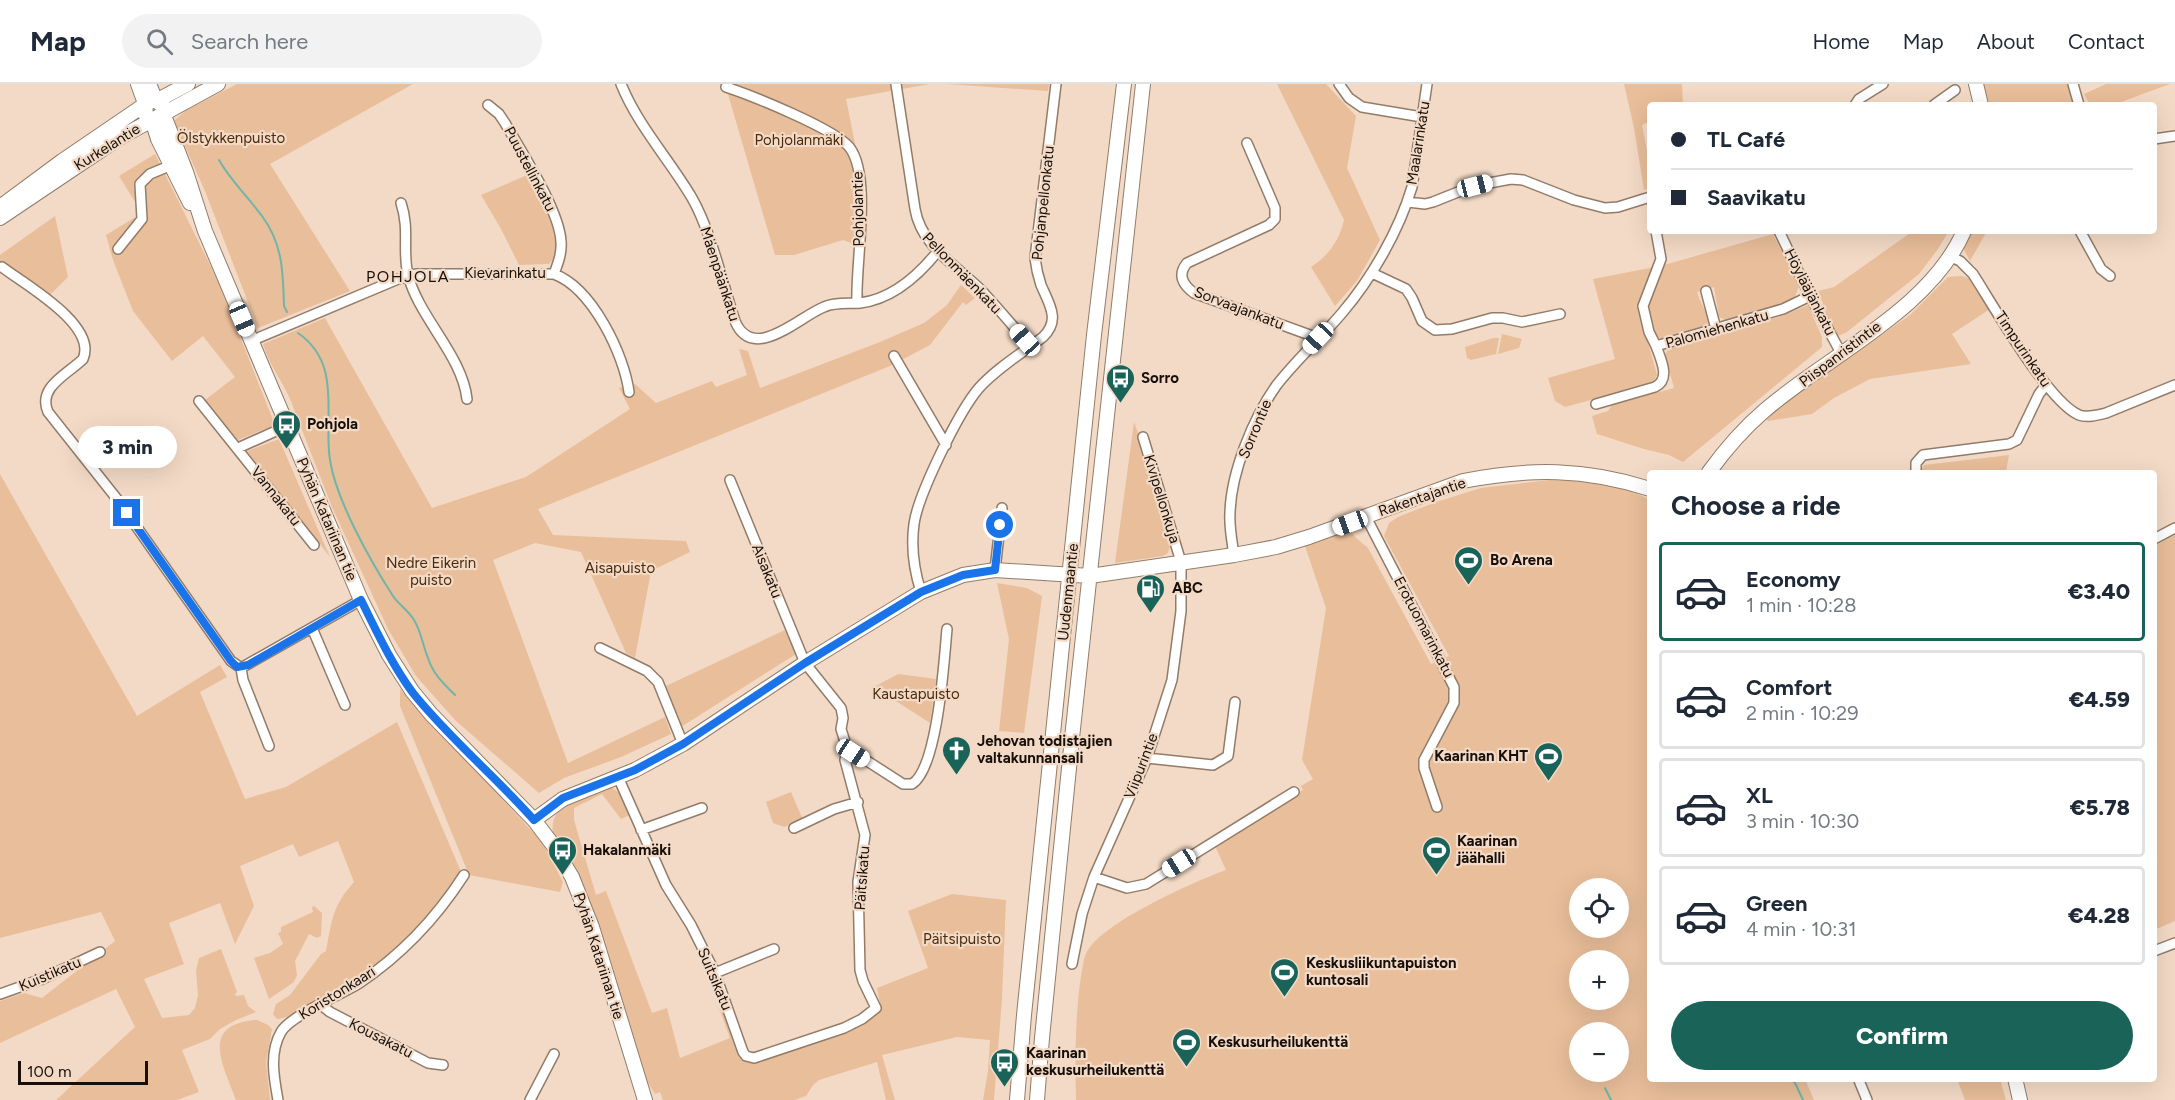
<!DOCTYPE html>
<meta charset="utf-8">
<style>
:root{--surface:#fff;--page:#f2f2f3;--text:#1f2937;--muted:#747a83;--line:#e0e1e3;--accent:#196359}
body{margin:0;font-family:Figtree,sans-serif;background:var(--page);color:var(--text);height:100vh;display:flex;flex-direction:column;font-size:22px;white-space:nowrap}
*{box-sizing:border-box;margin:0}
p{font-size:20px;color:var(--muted)}
.icon{flex:none;width:33px;height:33px;fill:none;stroke:currentColor;stroke-width:2;stroke-linecap:round;stroke-linejoin:round}
.map{position:relative;flex:1;overflow:hidden}
.sheet{position:absolute;left:1647px;top:386px;width:510px;height:612px;display:flex;flex-direction:column;background:var(--surface);border-radius:6px;box-shadow:0 6px 24px #0002}
.sheet>*{flex:none}
.hud{position:absolute;left:1647px;top:18px;width:510px;height:132px;border-radius:6px;box-shadow:0 6px 24px #0002;display:grid;align-content:center;height:132px;padding:0 24px;background:var(--surface)}
.fabs{position:absolute;left:1569px;top:794px;display:grid;gap:12px}
.fabs a{display:grid;place-items:center;width:60px;height:60px;border-radius:50%;background:var(--surface);box-shadow:0 6px 24px #0002;font-size:30px}
.scale{position:absolute;left:18px;bottom:15px;width:130px;box-sizing:border-box;padding-left:6px;border:3px solid #170f08;border-top:0;font-size:16px;line-height:21px;white-space:nowrap;color:#170f08;-webkit-text-stroke:4px #f3dac6;paint-order:stroke}
.end{position:absolute;width:27px;height:27px;margin:-14px;border:8px solid #1a73e8;background:#fff;box-shadow:0 0 0 3px #fff}
.from{border-radius:50%}
.bubble{position:absolute;height:42px;border-radius:21px;background:var(--surface);box-shadow:0 6px 24px #0002;font-size:20px;font-weight:800;line-height:42px;text-align:center}
.car{position:absolute;width:18px;height:36px;margin:-18px -9px;border-radius:8px;box-shadow:0 0 4px 2px #0007;background:linear-gradient(#fff 24%,#345 0 40%,#fff 0 76%,#345 0 86%,#fff 0)}
.hud b{display:flex;align-items:center;gap:21px;height:57px;font-size:22px}
.hud b+b{border-top:2px solid var(--line)}
.hud i{width:15px;height:15px;background:var(--text)}
ul{padding:0;list-style:none}
li{display:flex;align-items:center;gap:18px;height:99px;margin:0 12px 9px;padding:0 12px;border:3px solid var(--line);border-radius:6px}
li div{flex:1}
li b{display:block;font-size:22px}
li em{font-style:normal;font-weight:800}
li.current{border-color:var(--accent)}
li>.icon{width:54px;height:54px;stroke-width:1.5}
h2{padding:0 24px;font-size:27px;line-height:72px}
.button{display:flex;gap:12px;margin-top:auto;padding:12px 24px}
.button a{flex:1;height:69px;border-radius:36px;background:var(--accent);color:#fff;font-size:24px;font-weight:800;line-height:69px;text-align:center}
header{display:flex;align-items:center;gap:36px;box-sizing:border-box;height:84px;padding:0 30px;background:var(--surface);border-bottom:2px solid var(--line)}
header strong{font-size:28px}
nav{display:flex;gap:33px;margin-inline-start:auto;font-size:21px}
.search{width:420px;height:54px;background:var(--page);display:flex;align-items:center;gap:15px;box-sizing:border-box;padding:0 21px;border-radius:33px;color:var(--muted);font-size:22px}
.map>svg:first-child{display:block}
.green{fill:#e9be9a;fill-rule:evenodd}
.lines{fill:none;stroke-linecap:round;stroke-linejoin:round}
.stream{stroke:#6fb5a9;stroke-width:2}
.street-casing{stroke:#927c69;stroke-width:12}
.secondary-casing{stroke:#927c69;stroke-width:16}
.street{stroke:#fff;stroke-width:9}
.secondary{stroke:#fff;stroke-width:14}
.route{stroke:#1a73e8;stroke-width:8}
.labels{text-anchor:middle;stroke-width:4.5;stroke-linejoin:round;paint-order:stroke}
.park-label{font-size:15px;fill:#4a2b0d;stroke:#f3dac6}
.street-label{font-size:15px;fill:#170f08;stroke:#f3dac6}
.poi-label{font-size:15px;font-weight:bold;fill:#170f08;stroke:#f3dac6;text-anchor:start}
.neighbourhood-label{font-size:16px;letter-spacing:1.5px;fill:#170f08;stroke:#f3dac6}
</style>
<header>
<strong>Map</strong>
<div class="search"><svg class="icon" aria-label="search" viewBox="0 0 24 24"><circle cx="10" cy="10" r="6"/><path d="M15 15l6 6"/></svg>Search here</div>
<nav><a>Home</a><a>Map</a><a>About</a><a>Contact</a></nav>
</header>
<div class="map">
<svg width="2175" height="1016" viewBox="0 0 2175 1016">
<rect width="100%" height="100%" fill="#f3dac6"/>
<!-- green -->
<path class="green" d="M237,0H413L270,80L350,207L258,244L205,107L174,37L185,27Z
M725,0H930L846,15L866,114L861,204L864,212H853L856,161L843,156L794,171H775Z
M946,0H1049L1048,7Z
M1277,0H1326L1356,32L1347,84L1380,156L1357,197L1335,222L1311,183C1329,171 1339,157 1344,136Z
M1624,0H1682L1683,21H1650V37L1642,41L1650,82V104L1644,106L1634,44Z
M1982,0H2069L2075,21H1986Z
M2106,0H2170L2113,21H2090L2084,10Z
M155,70L218,197L275,341L238,356L205,316L235,293L203,252L172,277L133,227L113,176L106,151L142,129L119,92Z
M527,91C539,112 571,157 549,180L519,181L501,145L481,111Z
M55,132L68,193L48,213L0,180V171Z
M1913,147H1949L1938,165L1919,190L1847,248L1836,253L1818,207L1834,203Z
M1969,147H1987L1970,177L1963,164Z
M1773,150L1799,202L1795,213L1776,223L1727,237L1719,233L1714,203L1697,208C1700,219 1706,226 1709,236L1706,243L1662,255L1654,251L1647,224L1664,181Z
M1655,183L1638,222L1657,291L1653,299L1565,323L1555,317L1548,294L1615,275L1593,195Z
M1962,192L1973,196L1990,225L1952,250L1971,280L1870,295L1834,314L1812,330L1768,337L1765,333L1910,231L1948,193Z
M961,201L975,214L966,221L963,218L930,261L890,282L538,425L553,451L686,457L690,468L651,487L635,574L626,569L581,468L535,459L493,476L568,679L665,633L671,650L621,673L564,694L539,709L456,637L416,592L388,545L332,423L295,328C288,304 270,284 263,260L325,234L432,424L526,393L630,325L619,304L635,300L656,319L712,297L716,303L747,291L739,265L748,267L760,304L880,258L924,239L947,221Z
M1808,221L1822,253V263L1683,378L1669,371L1644,365L1597,350L1592,332L1608,327L1612,321L1674,304L1665,271L1669,263L1782,232Z
M1502,250L1522,255L1519,264L1498,270Z
M1493,254H1499L1496,270L1471,276L1467,274L1465,263Z
M1134,338L1142,360L1170,461L1168,469L1163,472L1115,479Z
M279,355L330,473L247,367Z
M2009,371L2006,388H1920L1924,381Z
M0,390L137,632L220,581L227,593L200,608L245,715L286,703L397,638L462,790C419,848 385,879 323,914C308,922 294,933 277,935L273,930L276,920L290,911L321,870L326,867C332,837 332,822 354,798L338,757L299,773L293,760L240,782L254,822L235,860L220,819L169,839L184,880L144,895L162,934L189,931L195,924L198,911L196,886L199,874L221,865L237,908L235,910L236,912L244,911L248,922L256,928L236,936L220,945L210,955L182,966L199,1008L177,1016H56L135,943L116,905L0,959V917L24,909L42,914L115,857L101,828L0,854Z
M1550,396C1584,397 1619,399 1650,416V994L1805,995L1814,1016H1076C1075,974 1075,934 1081,892C1083,884 1083,873 1088,866C1106,837 1193,798 1226,786L1215,762L1303,706L1301,702L1313,695L1302,676L1326,524L1305,462L1350,446L1355,453L1368,464L1431,580L1449,572L1384,452L1389,439L1398,433L1436,418L1481,404ZM1580,804H1618V843H1580ZM1580,876H1618V915H1580ZM1580,948H1618V987H1580Z
M2175,451V837L2154,846V462Z
M997,499L1027,504L1042,512L1024,649L999,647L1009,555Z
M785,546L796,570L681,643L666,602Z
M898,590L936,595L930,639L874,603Z
M400,605L542,758L563,798L560,808L469,791L400,622Z
M611,703L621,710L630,731L621,735L602,710L574,724V736L596,811L606,807L652,929L667,924L680,974L730,954L719,924L724,923L745,974L872,932L881,925L877,904L928,884L908,827L952,810L1006,816L1002,915L994,1016H983L988,987L990,956L957,953L882,971L895,1016H886L877,978L819,996L813,1001L806,1012L795,1016H663L660,1008L655,1010L646,996L553,750C548,717 587,712 611,703Z
M791,708L803,736L784,743L773,739L766,718Z
M314,822L322,829L321,852L317,854L309,850L295,877L297,891L294,898L269,915L254,874L270,869L283,860L278,849L281,848V843L313,828L312,823Z
M257,936L268,941L272,945L266,978L270,1016H236C223,981 199,940 257,936Z
M1957,995H2000L2006,1016H1965Z"/>
<g class="lines">
<!-- stream -->
<path class="stream" d="M219,76C231,97 248,113 262,132C283,160 283,189 284,222L287,228
M298,249C343,280 323,332 330,376C336,416 371,478 393,512C399,521 409,527 414,536C421,547 423,562 428,574C433,590 443,599 455,611
M1789,994L1795,999L1803,1016
M1605,1004L1611,1016"/>
<defs>
<path id="street" d="M621,0C638,42 669,75 692,114C711,147 723,201 735,237C753,280 800,232 824,223C835,218 848,220 860,219C893,215 918,192 938,167
M896,0L915,125C921,162 956,181 981,206C998,224 1014,243 1030,262
M1339,0L1349,14L1362,23L1422,33
M2073,0L2079,21
M726,3C750,11 836,45 850,64C872,94 855,181 857,219
M488,21L499,30L505,39C521,67 560,127 561,158C562,169 558,179 554,190
M1855,21L1859,15L1883,0
M1934,21L1955,6
M2154,55L2175,52
M1247,59L1275,124V135L1269,141L1187,179C1177,191 1183,201 1194,209L1318,254
M1408,118L1425,120L1433,118L1473,102L1511,95L1523,96L1574,116L1605,124L1618,123L1650,113
M401,119C410,146 402,166 408,191C419,234 462,271 467,315
M1656,147L1661,175L1643,222L1649,248L1656,262
M1779,147L1810,212L1841,269
M2080,147L2101,185L2110,192
M118,165L142,135L140,100L150,90L174,80
M1951,173L1960,177L1973,190C1993,221 2048,318 2079,331C2087,334 2098,331 2106,329L2175,301
M2,183C24,200 98,241 83,275C68,290 37,303 48,328L117,415L231,577L241,584
M1372,189L1406,205L1412,214L1422,237L1435,246L1452,245L1492,234H1503L1522,238L1560,230
M1706,207L1716,245
M251,257L398,195L416,190H554C592,204 624,270 629,308
M894,272L946,361
M199,317L314,461
M1596,320L1655,303C1671,295 1661,276 1656,262L1783,225L1810,212
M238,364L287,342
M1916,388V379L1923,371L2009,360L2017,356L2039,310L2046,301
M730,396L805,579L841,624L843,634L841,645L847,664L903,700H912C938,684 944,576 947,545
M1366,433L1454,603V619L1424,676V684L1437,723
M2154,455L2175,444
M1234,471C1232,457 1229,443 1230,429C1231,388 1253,335 1276,302C1296,276 1321,254 1342,229C1371,195 1399,147 1412,103L1427,0
M995,486L1002,424
M921,508C914,486 911,462 914,440C918,411 959,327 979,304C997,284 1022,269 1043,253C1061,236 1049,220 1041,201C1038,192 1036,183 1035,174L1056,0
M312,544L345,621
M600,564L647,587L658,598L683,660
M241,584L361,516
M241,584L243,596L269,662
M1147,674L1213,681L1228,672L1235,618
M618,693L666,801L691,841L715,889L743,968L746,972L754,974L844,944L862,935L876,924L863,897L860,886L858,798L865,751L845,676L847,664
M794,744L834,725L858,718
M641,746L702,724
M1094,793L1127,804L1146,800L1294,708
M2154,867L2175,859
M1072,880L1082,830L1094,793L1147,674L1172,596L1181,527V478L1143,353
M715,889L774,865
M0,910L42,895L100,868
M321,921L330,928L428,979L443,981
M1858,994L1867,1016
M278,1016C274,994 269,969 281,948C290,932 340,911 358,900C400,872 437,833 464,791
M530,1016L554,970"/>
<path id="secondary" d="M138,0L146,22L145,30L152,36L158,55L190,119
M149,0L156,17L163,22V29L186,88L205,147L361,516L389,571L412,607L431,630L534,736L553,761L572,793L592,843L645,1016
M1976,0L1981,21
M0,123L62,77L150,17H156L188,0
M0,134L119,54L218,0
M1709,388C1725,366 1743,345 1764,327C1827,272 1930,226 1964,147
M534,736L563,715L635,686L683,660L805,579L921,508L963,491L995,486L1090,492L1234,471L1276,463L1309,453L1463,397C1529,384 1585,384 1650,405
M2015,994L2020,1016
M1017,1016L1024,931L1094,251L1124,0
M1037,1016L1042,954L1072,654L1143,0"/>
</defs>
<!-- street casing -->
<use href="#street" class="street-casing"/>
<!-- secondary casing -->
<use href="#secondary" class="secondary-casing"/>
<!-- street -->
<use href="#street" class="street"/>
<!-- secondary -->
<use href="#secondary" class="secondary"/>
</g>
<g class="lines">
<!-- route -->
<path class="route" d="M127,429L231,577L237,583L248,581L361,516C377,548 392,581 413,609C449,654 495,692 534,736L563,714L635,686L683,660L805,579L921,508L963,491L995,486L1000,441"/>
</g>
<!-- icons -->
<defs>
<symbol id="bus-pin" viewBox="-11 -11 22 30"><path d="M0 17L-7.5 6A9.5 9.5 0 1 1 7.5 6Z" fill="#196359" stroke="#f3dac6"/><path d="M-5-6H5V4H4V6H2V4H-2V6H-4V4H-5ZM-3.5-4V0h7V-4ZM-3.5 1.2v1.5H-2V1.2ZM2 1.2v1.5H3.5V1.2Z" fill="#fff"/></symbol>
<symbol id="stadium-pin" viewBox="-11 -11 22 30"><path d="M0 17L-7.5 6A9.5 9.5 0 1 1 7.5 6Z" fill="#196359" stroke="#f3dac6"/><path d="M0-5a6.5 5 0 1 0 0 10a6.5 5 0 1 0 0-10ZM-3.5-1.8h7v3.6h-7Z" fill="#fff"/></symbol>
<symbol id="fuel-pin" viewBox="-11 -11 22 30"><path d="M0 17L-7.5 6A9.5 9.5 0 1 1 7.5 6Z" fill="#196359" stroke="#f3dac6"/><path d="M-5.5-6h7V0h2V4h1.3V-2.5L3-4.5l.8-.8L6-3V5H2.5V1h-1V6h-7ZM-4.2-4.7v3.2H.2V-4.7Z" fill="#fff"/></symbol>
<symbol id="church-pin" viewBox="-11 -11 22 30"><path d="M0 17L-7.5 6A9.5 9.5 0 1 1 7.5 6Z" fill="#196359" stroke="#f3dac6"/><path d="M-1.2-6h2.4v3.5h3.3v2.4h-3.3V6h-2.4V-.1h-3.3v-2.4h3.3Z" fill="#fff"/></symbol>
</defs>
<g fill-rule="evenodd">
<use href="#bus-pin" x="1104" y="278" width="33" height="45"/>
<use href="#bus-pin" x="270" y="324" width="33" height="45"/>
<use href="#stadium-pin" x="1452" y="460" width="33" height="45"/>
<use href="#fuel-pin" x="1134" y="488" width="33" height="45"/>
<use href="#church-pin" x="940" y="650" width="33" height="45"/>
<use href="#stadium-pin" x="1532" y="656" width="33" height="45"/>
<use href="#bus-pin" x="546" y="750" width="33" height="45"/>
<use href="#stadium-pin" x="1420" y="750" width="33" height="45"/>
<use href="#stadium-pin" x="1268" y="872" width="33" height="45"/>
<use href="#stadium-pin" x="1170" y="942" width="33" height="45"/>
<use href="#bus-pin" x="988" y="962" width="33" height="45"/>
</g>
<g class="labels">
<!-- park labels -->
<g class="park-label">
<text x="231" y="59">Ölstykkenpuisto</text>
<text x="799" y="61">Pohjolanmäki</text>
<text x="431" y="484">Nedre Eikerin<tspan x="431" dy="17">puisto</tspan></text>
<text x="620" y="489">Aisapuisto</text>
<text x="916" y="615">Kaustapuisto</text>
<text x="962" y="860">Päitsipuisto</text>
</g>
<!-- street labels -->
<g class="street-label">
<text transform="translate(1418 59) rotate(-81)" y="5">Maalarinkatu</text>
<text transform="translate(107 63) rotate(-32)" y="5">Kurkelantie</text>
<text transform="translate(530 85) rotate(62)" y="5">Puustellinkatu</text>
<text transform="translate(1043 119) rotate(-84)" y="5">Pohjanpellonkatu</text>
<text transform="translate(858 125) rotate(-91)" y="5">Pohjolantie</text>
<text x="505" y="194">Kievarinkatu</text>
<text transform="translate(962 189) rotate(46)" y="5">Pellonmäenkatu</text>
<text transform="translate(720 190) rotate(72)" y="5">Mäenpäänkatu</text>
<text transform="translate(1810 208) rotate(63)" y="5">Höylääjänkatu</text>
<text transform="translate(1239 224) rotate(21)" y="5">Sorvaajankatu</text>
<text transform="translate(1717 245) rotate(-16)" y="5">Palomiehenkatu</text>
<text transform="translate(2023 265) rotate(56)" y="5">Timpurinkatu</text>
<text transform="translate(1840 270) rotate(-37)" y="5">Piispanristintie</text>
<text transform="translate(1255 345) rotate(-67)" y="5">Sorrontie</text>
<text transform="translate(276 412) rotate(52)" y="5">Vannakatu</text>
<text transform="translate(1422 413) rotate(-19)" y="5">Rakentajantie</text>
<text transform="translate(1162 415) rotate(73)" y="5">Kivipellonkuja</text>
<text transform="translate(327 435) rotate(67)" y="5">Pyhän Katariinan tie</text>
<text transform="translate(767 487) rotate(68)" y="5">Aisakatu</text>
<text transform="translate(1068 508) rotate(-84)" y="5">Uudenmaantie</text>
<text transform="translate(1424 543) rotate(62)" y="5">Erotuomarinkatu</text>
<text transform="translate(1141 682) rotate(-69)" y="5">Viipurintie</text>
<text transform="translate(862 794) rotate(-86)" y="5">Päitsikatu</text>
<text transform="translate(599 872) rotate(72)" y="5">Pyhän Katariinan tie</text>
<text transform="translate(50 890) rotate(-23)" y="5">Kuistikatu</text>
<text transform="translate(715 895) rotate(67)" y="5">Suitsikatu</text>
<text transform="translate(337 909) rotate(-32)" y="5">Koristonkaari</text>
<text transform="translate(381 954) rotate(27)" y="5">Kousakatu</text>
</g>
<!-- poi labels -->
<g class="poi-label">
<text x="1141" y="299">Sorro</text>
<text x="307" y="345">Pohjola</text>
<text x="1490" y="481">Bo Arena</text>
<text x="1172" y="509">ABC</text>
<text x="977" y="662">Jehovan todistajien<tspan x="977" dy="17">valtakunnansali</tspan></text>
<text x="1528" y="677" text-anchor="end">Kaarinan KHT</text>
<text x="1457" y="762">Kaarinan<tspan x="1457" dy="17">jäähalli</tspan></text>
<text x="583" y="771">Hakalanmäki</text>
<text x="1306" y="884">Keskusliikuntapuiston<tspan x="1306" dy="17">kuntosali</tspan></text>
<text x="1208" y="963">Keskusurheilukenttä</text>
<text x="1026" y="974">Kaarinan<tspan x="1026" dy="17">keskusurheilukenttä</tspan></text>
</g>
<!-- neighbourhood labels -->
<g class="neighbourhood-label">
<text x="408" y="198">POHJOLA</text>
</g>
</g>
</svg>
<div class="fabs">
<a><svg class="icon" aria-label="locate" viewBox="0 0 24 24"><circle cx="12" cy="12" r="6"/><path d="M12 2v4M12 18v4M2 12h4M18 12h4"/></svg></a>
<a>+</a>
<a>−</a>
</div>
<div class="scale">100 m</div>
<i class="end from" style="left:1000px;top:441px"></i>
<i class="end" style="left:127px;top:429px"></i>
<div class="bubble" style="left:78px;top:342px;width:99px">3 min</div>
<i class="car" style="left:1475px;top:102px;rotate:76deg"></i>
<i class="car" style="left:242px;top:235px;rotate:157deg"></i>
<i class="car" style="left:1318px;top:254px;rotate:223deg"></i>
<i class="car" style="left:1025px;top:256px;rotate:318deg"></i>
<i class="car" style="left:1350px;top:439px;rotate:250deg"></i>
<i class="car" style="left:853px;top:669px;rotate:123deg"></i>
<i class="car" style="left:1179px;top:779px;rotate:238deg"></i>
<div class="hud">
<b><i class="from"></i>TL Café</b>
<b><i></i>Saavikatu</b>
</div>
<section class="sheet">
<h2>Choose a ride</h2>
<ul>
<li class="current"><svg class="icon" aria-label="car" viewBox="0 0 24 24"><path d="M5 17H2v-5l4-1 3-4h7l3 4 3 1v5h-3M9 17h6M6 11h13"/><circle cx="7" cy="17" r="2"/><circle cx="17" cy="17" r="2"/></svg><div><b>Economy</b><p>1 min · 10:28</p></div><em>€3.40</em></li>
<li><svg class="icon" aria-label="car" viewBox="0 0 24 24"><path d="M5 17H2v-5l4-1 3-4h7l3 4 3 1v5h-3M9 17h6M6 11h13"/><circle cx="7" cy="17" r="2"/><circle cx="17" cy="17" r="2"/></svg><div><b>Comfort</b><p>2 min · 10:29</p></div><em>€4.59</em></li>
<li><svg class="icon" aria-label="car" viewBox="0 0 24 24"><path d="M5 17H2v-5l4-1 3-4h7l3 4 3 1v5h-3M9 17h6M6 11h13"/><circle cx="7" cy="17" r="2"/><circle cx="17" cy="17" r="2"/></svg><div><b>XL</b><p>3 min · 10:30</p></div><em>€5.78</em></li>
<li><svg class="icon" aria-label="car" viewBox="0 0 24 24"><path d="M5 17H2v-5l4-1 3-4h7l3 4 3 1v5h-3M9 17h6M6 11h13"/><circle cx="7" cy="17" r="2"/><circle cx="17" cy="17" r="2"/></svg><div><b>Green</b><p>4 min · 10:31</p></div><em>€4.28</em></li>
</ul>
<div class="button"><a>Confirm</a></div>
</section>
</div>
